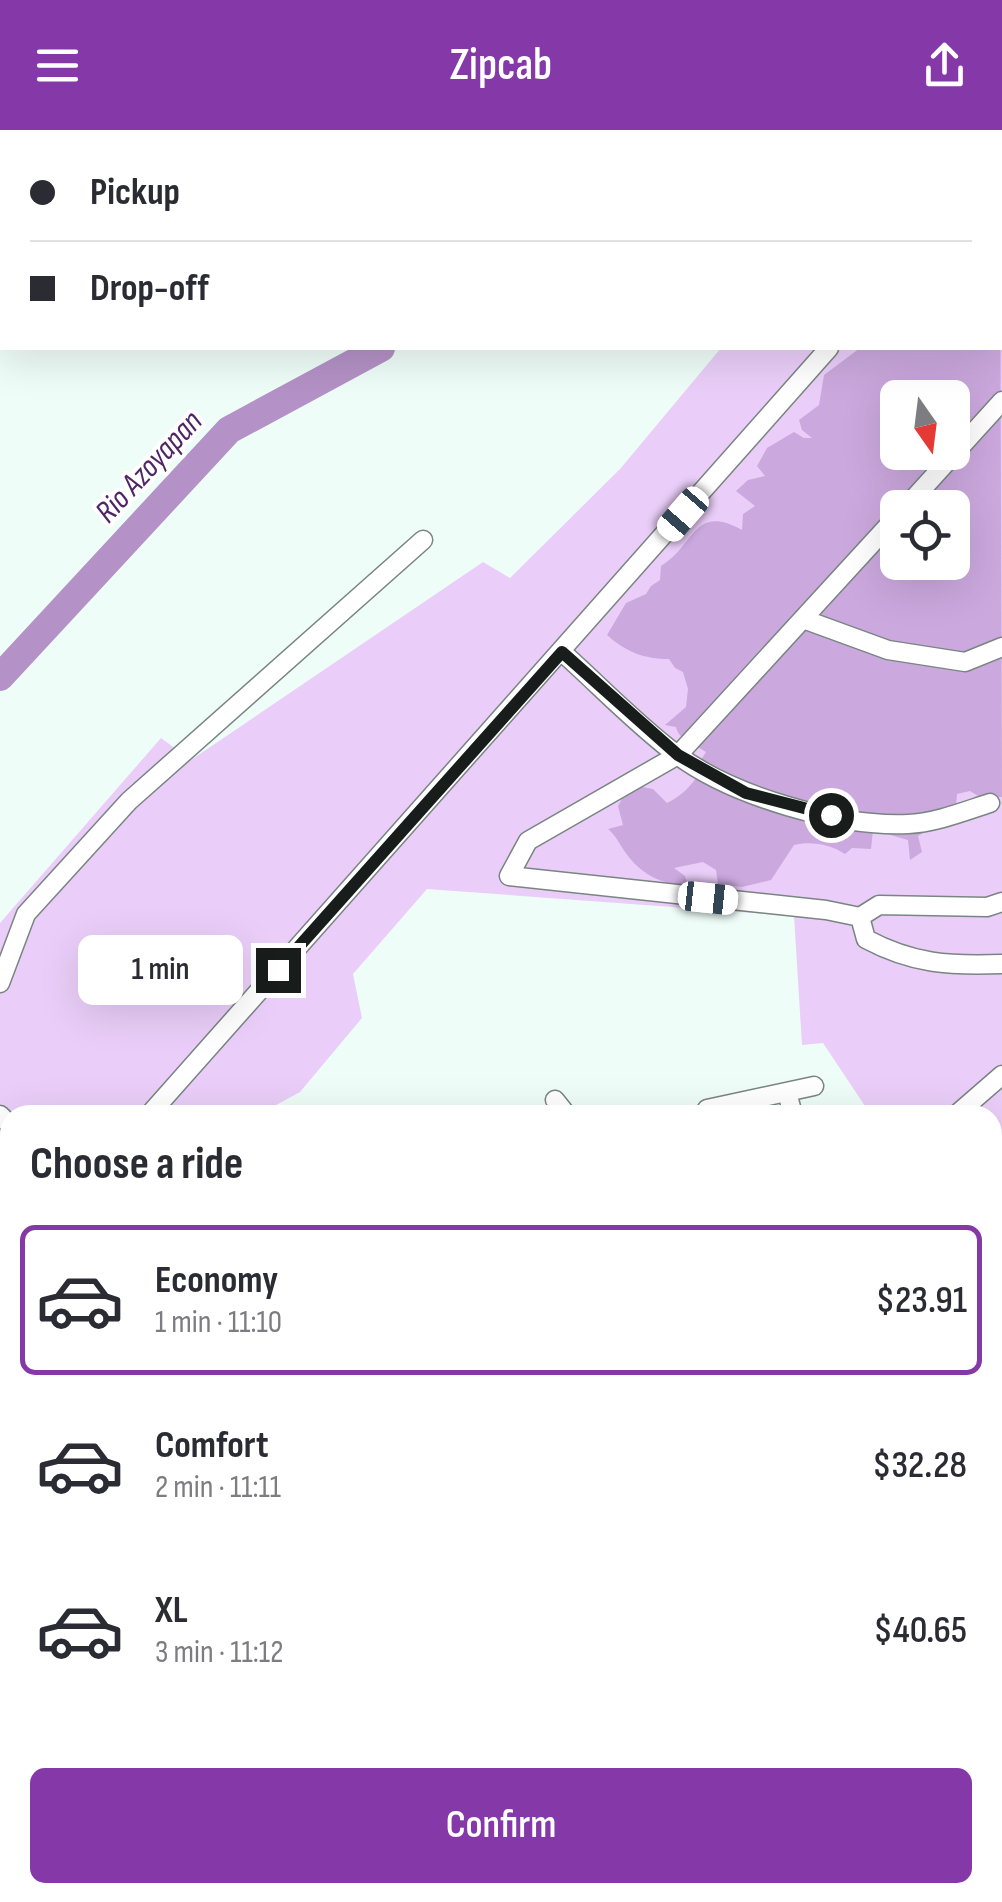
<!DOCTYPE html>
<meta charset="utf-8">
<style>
:root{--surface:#fff;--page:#f7f7f7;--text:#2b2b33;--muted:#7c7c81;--line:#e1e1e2;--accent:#8538a8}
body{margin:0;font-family:"Sofia Sans Condensed",sans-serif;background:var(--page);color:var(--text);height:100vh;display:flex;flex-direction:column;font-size:38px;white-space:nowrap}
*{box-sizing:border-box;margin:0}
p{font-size:32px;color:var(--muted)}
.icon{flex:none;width:55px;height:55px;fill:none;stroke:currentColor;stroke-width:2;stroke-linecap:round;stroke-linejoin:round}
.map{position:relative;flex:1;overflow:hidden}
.panel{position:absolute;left:0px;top:975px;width:1002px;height:798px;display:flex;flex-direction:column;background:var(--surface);border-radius:30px 30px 0 0;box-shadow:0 10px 40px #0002}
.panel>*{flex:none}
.guide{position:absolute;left:0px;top:0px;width:1002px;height:220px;box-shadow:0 10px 40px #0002;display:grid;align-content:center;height:220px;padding:0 30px;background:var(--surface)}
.needle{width:65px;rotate:166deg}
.controls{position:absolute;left:880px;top:250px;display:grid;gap:20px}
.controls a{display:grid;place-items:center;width:90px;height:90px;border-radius:15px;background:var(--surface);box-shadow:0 10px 40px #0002;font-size:50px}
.end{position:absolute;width:45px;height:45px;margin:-22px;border:12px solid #181d1b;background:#fff;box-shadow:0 0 0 5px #fff}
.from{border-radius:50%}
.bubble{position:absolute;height:70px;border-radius:15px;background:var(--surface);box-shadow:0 10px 40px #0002;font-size:32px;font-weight:600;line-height:70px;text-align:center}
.car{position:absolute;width:30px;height:60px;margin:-30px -15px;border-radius:12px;box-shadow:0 0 8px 2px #0007;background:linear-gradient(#fff 24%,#345 0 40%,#fff 0 76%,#345 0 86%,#fff 0)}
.guide b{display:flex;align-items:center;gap:35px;height:95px;font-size:38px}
.guide b+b{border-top:2px solid var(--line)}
.guide i{width:25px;height:25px;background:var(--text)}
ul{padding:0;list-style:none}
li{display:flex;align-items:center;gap:30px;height:150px;margin:0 20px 15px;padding:0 10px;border:5px solid transparent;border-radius:15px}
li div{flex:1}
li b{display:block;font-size:38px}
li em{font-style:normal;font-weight:600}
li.active{border-color:var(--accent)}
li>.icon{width:90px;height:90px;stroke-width:1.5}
h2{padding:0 30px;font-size:45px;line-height:120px}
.action{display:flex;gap:20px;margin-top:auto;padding:20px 30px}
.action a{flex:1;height:115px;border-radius:15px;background:var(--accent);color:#fff;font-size:40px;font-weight:600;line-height:115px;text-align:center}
header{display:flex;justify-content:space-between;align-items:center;height:130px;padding:0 30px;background:var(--accent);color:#fff;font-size:45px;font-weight:600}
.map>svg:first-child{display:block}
.green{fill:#eacef9;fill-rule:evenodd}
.forest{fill:#cba8de;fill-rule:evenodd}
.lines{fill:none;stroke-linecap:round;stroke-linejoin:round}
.river{stroke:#b491c6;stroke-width:28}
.minor-casing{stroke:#798581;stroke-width:21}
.minor{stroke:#fff;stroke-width:18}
.route{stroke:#181d1b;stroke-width:12}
.labels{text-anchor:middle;stroke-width:8;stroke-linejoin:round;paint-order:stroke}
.water-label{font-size:32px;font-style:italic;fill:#502565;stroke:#fff}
</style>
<header><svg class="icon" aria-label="menu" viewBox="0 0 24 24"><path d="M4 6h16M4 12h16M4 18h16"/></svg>Zipcab<svg class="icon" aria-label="share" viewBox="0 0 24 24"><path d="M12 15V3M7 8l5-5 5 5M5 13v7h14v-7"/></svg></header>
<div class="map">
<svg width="1002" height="1772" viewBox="0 0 1002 1772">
<rect width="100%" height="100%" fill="#effdf8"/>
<!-- green -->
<path class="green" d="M922,0H1002V1018L993,1034L992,985H871L823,913L802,915L794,786L427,759L353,844L362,888L300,962L258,985H10V1091H0V793L161,608L191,630L483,432L510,448L620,339L721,218H1000V2H920ZM898,268H952V322H898ZM898,378H952V432H898Z"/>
<!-- forest -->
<path class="forest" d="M1000,72L1002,667H980L970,661L957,664L956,675C940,684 935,697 918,706L922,722L910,730L908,710L873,700L871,719L852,718L845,724C830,714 811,711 794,715L771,750L742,757L718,754L716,740L703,732L674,738L685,746L688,756C665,755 643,746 628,726C620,716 618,708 608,699L623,695L618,676L622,669L642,657L653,659L667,673C683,665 691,656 701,641L699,633L706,622C696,615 679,611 676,597L665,595L686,577L688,559L683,542L675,538L669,529C644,529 626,522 607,505L626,473L646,464L651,456L660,450L661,436C695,416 693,373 742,400L743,384L755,376L736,361L748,350L765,346L757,336L767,318L794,302L804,308H812L802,300L799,290L819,275L824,245L860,218H1000ZM898,268H952V322H898ZM898,378H952V432H898Z"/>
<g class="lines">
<!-- river -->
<path class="river" d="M611,2L613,0
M0,547L229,300L381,218"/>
<defs>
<path id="minor" d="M224,0H229
M78,2L82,0
M0,15L2,19
M1000,38L1002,37
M905,378L1002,271
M803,489L888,520L965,532L1002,517
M562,522C599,555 636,594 676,624C732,666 838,697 908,694C935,693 965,681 990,673
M1002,772L987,777L879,775L860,787L866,809C913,834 949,836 1002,834
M860,787L826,780L509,746L528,711L678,625L898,385
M0,853L26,784L129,671L423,410
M787,962L793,985
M555,970L567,985
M0,985L10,995
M149,985L829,218
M709,985L707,979L814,956
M956,985L1002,945
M992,1183L1002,1180
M992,1488L1002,1478
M95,1762L100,1772
M217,1762L227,1772
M990,1762L992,1772
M254,1772L260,1762"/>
</defs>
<!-- minor casing -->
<use href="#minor" class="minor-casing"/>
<!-- minor -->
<use href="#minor" class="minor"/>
</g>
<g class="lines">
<!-- route -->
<path class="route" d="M278,840L562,522L678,625L746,663L831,685"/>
</g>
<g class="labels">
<!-- water labels -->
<g class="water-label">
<text transform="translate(148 336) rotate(-47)" y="11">Rio Azoyapan</text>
</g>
</g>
</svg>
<div class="controls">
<a><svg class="needle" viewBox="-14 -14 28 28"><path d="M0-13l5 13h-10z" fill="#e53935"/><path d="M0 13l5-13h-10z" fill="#7c7c81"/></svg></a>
<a><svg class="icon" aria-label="locate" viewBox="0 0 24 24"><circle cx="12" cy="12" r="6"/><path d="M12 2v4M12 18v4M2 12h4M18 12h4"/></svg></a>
</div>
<i class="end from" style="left:831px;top:685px"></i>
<i class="end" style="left:278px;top:840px"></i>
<div class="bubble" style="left:78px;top:805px;width:165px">1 min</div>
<i class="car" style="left:683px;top:384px;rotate:221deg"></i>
<i class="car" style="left:708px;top:768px;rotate:96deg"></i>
<div class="guide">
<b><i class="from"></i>Pickup</b>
<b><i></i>Drop-off</b>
</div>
<section class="panel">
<h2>Choose a ride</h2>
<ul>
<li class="active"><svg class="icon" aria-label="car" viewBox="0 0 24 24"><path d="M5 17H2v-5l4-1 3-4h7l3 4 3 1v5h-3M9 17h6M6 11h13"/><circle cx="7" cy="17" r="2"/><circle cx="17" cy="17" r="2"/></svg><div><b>Economy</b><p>1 min · 11:10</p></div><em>$23.91</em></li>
<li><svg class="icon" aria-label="car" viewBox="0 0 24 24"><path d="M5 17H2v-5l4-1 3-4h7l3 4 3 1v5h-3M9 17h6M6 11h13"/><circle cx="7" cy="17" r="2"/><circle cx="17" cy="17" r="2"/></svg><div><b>Comfort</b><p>2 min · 11:11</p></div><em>$32.28</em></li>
<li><svg class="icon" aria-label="car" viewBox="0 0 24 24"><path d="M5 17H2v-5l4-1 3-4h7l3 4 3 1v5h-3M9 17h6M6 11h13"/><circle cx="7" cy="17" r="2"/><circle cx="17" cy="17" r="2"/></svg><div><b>XL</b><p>3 min · 11:12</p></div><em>$40.65</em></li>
</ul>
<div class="action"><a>Confirm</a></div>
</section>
</div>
